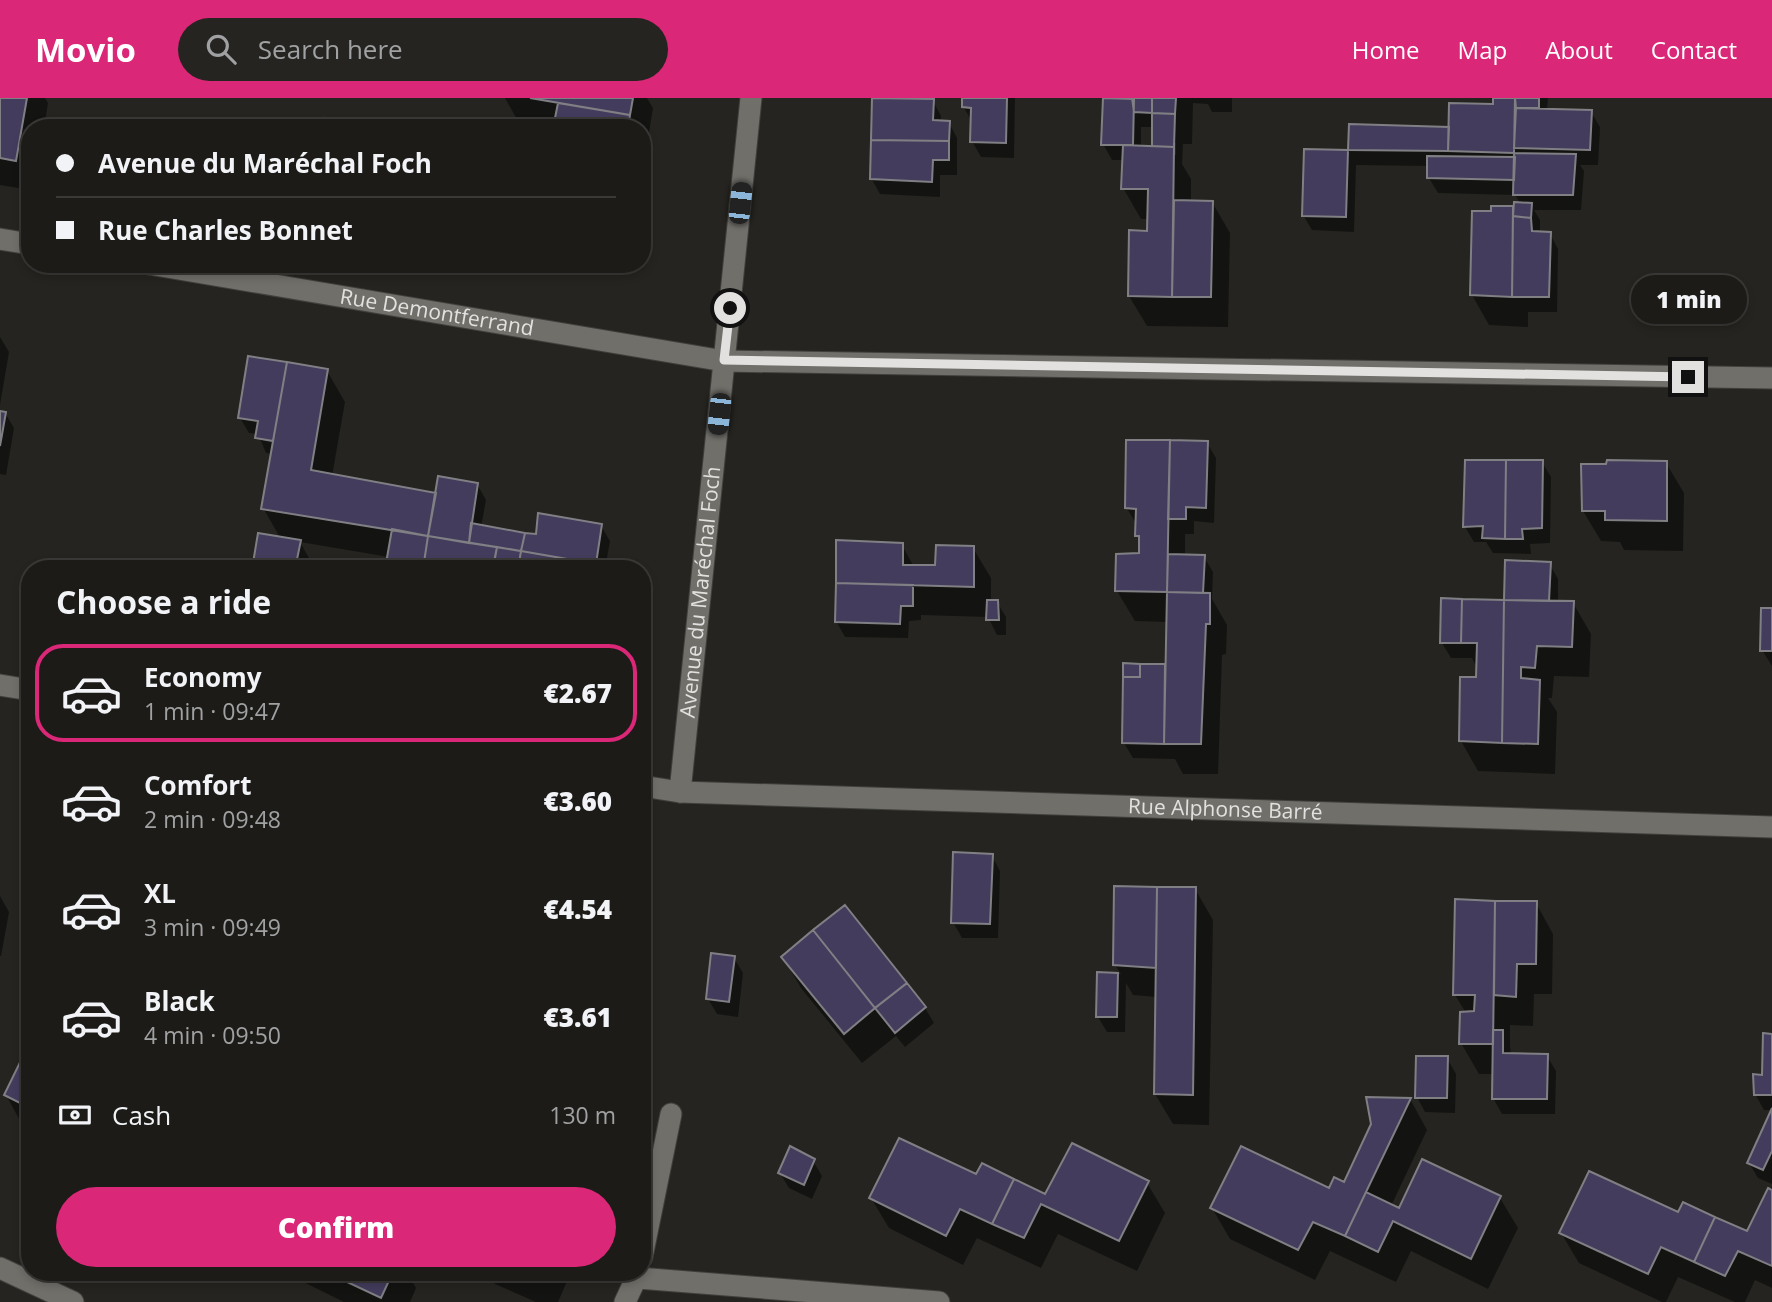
<!DOCTYPE html>
<meta charset="utf-8">
<style>
:root{--surface:#1c1b18;--page:#252421;--text:#f1f3f6;--muted:#a0a1a2;--line:#3a3937;--accent:#db2777}
body{margin:0;font-family:"Open Sans",sans-serif;background:var(--page);color:var(--text);height:100vh;display:flex;flex-direction:column;font-size:26px;white-space:nowrap}
*{box-sizing:border-box;margin:0}
p{font-size:23px;color:var(--muted)}
.icon{flex:none;width:38px;height:38px;fill:none;stroke:currentColor;stroke-width:2;stroke-linecap:round;stroke-linejoin:round}
.map{position:relative;flex:1;overflow:hidden}
.panel{position:absolute;left:21px;top:462px;width:630px;height:721px;display:flex;flex-direction:column;background:var(--surface);border-radius:28px;box-shadow:0 4px 10px #0003,0 0 0 2px var(--line)}
.panel>*{flex:none}
.banner{position:absolute;left:21px;top:21px;width:630px;height:154px;border-radius:28px;box-shadow:0 4px 10px #0003,0 0 0 2px var(--line);display:grid;align-content:center;height:154px;padding:0 35px;background:var(--surface)}
.end{position:absolute;width:32px;height:32px;margin:-16px;border:9px solid #e2e1df;background:#111;box-shadow:0 0 0 4px #111}
.from{border-radius:50%}
.bubble{position:absolute;height:49px;border-radius:24px;background:var(--surface);box-shadow:0 4px 10px #0003,0 0 0 2px var(--line);font-size:23px;font-weight:800;line-height:49px;text-align:center}
.car{position:absolute;width:21px;height:42px;margin:-21px -10px;border-radius:9px;box-shadow:0 0 5px 2px #0007;background:linear-gradient(#222 24%,#8ab4d8 0 40%,#222 0 76%,#8ab4d8 0 86%,#222 0)}
.banner b{display:flex;align-items:center;gap:24px;height:66px;font-size:26px}
.banner b+b{border-top:2px solid var(--line)}
.banner i{width:18px;height:18px;background:var(--text)}
ul{padding:0;list-style:none}
li{display:flex;align-items:center;gap:21px;height:98px;margin:0 14px 10px;padding:0 21px;border:4px solid transparent;border-radius:28px}
li div{flex:1}
li b{display:block;font-size:26px}
li em{font-style:normal;font-weight:800}
li.current{border-color:var(--accent)}
li>.icon{width:63px;height:63px;stroke-width:1.5}
h2{padding:0 35px;font-size:32px;line-height:84px}
.pay{display:flex;align-items:center;gap:18px;height:77px;padding:0 35px;font-size:26px}
.pay p{margin-inline-start:auto}
.primary-button{display:flex;gap:14px;margin-top:auto;padding:14px 35px}
.primary-button a{flex:1;height:80px;border-radius:42px;background:var(--accent);color:#fff;font-size:28px;font-weight:800;line-height:80px;text-align:center}
header{display:flex;align-items:center;gap:42px;box-sizing:border-box;height:98px;padding:0 35px;background:var(--accent);color:#fff}
header strong{font-size:33px}
nav{display:flex;gap:38px;margin-inline-start:auto;font-size:24px}
.search{width:490px;height:63px;background:var(--page);display:flex;align-items:center;gap:18px;box-sizing:border-box;padding:0 24px;border-radius:38px;color:var(--muted);font-size:26px}
.map>svg:first-child{display:block}
.shadow{fill:#0007;fill-rule:evenodd}
.building{fill:#443c5d;stroke:#807f84;stroke-width:2}
.lines{fill:none;stroke-linecap:round;stroke-linejoin:round}
.street-casing{stroke:#41403d;stroke-width:23}
.street{stroke:#706f6a;stroke-width:21}
.route{stroke:#e2e1df;stroke-width:9}
.labels{text-anchor:middle;stroke-width:7;stroke-linejoin:round;paint-order:stroke}
.street-label{font-size:21px;fill:#e2e1df;stroke:#0d0d0b}
</style>
<header>
<strong>Movio</strong>
<div class="search"><svg class="icon" aria-label="search" viewBox="0 0 24 24"><circle cx="10" cy="10" r="6"/><path d="M15 15l6 6"/></svg>Search here</div>
<nav><a>Home</a><a>Map</a><a>About</a><a>Contact</a></nav>
</header>
<div class="map">
<svg width="1772" height="1204" viewBox="0 0 1772 1204">
<rect width="100%" height="100%" fill="#252420"/>
<!-- shadow -->
<path class="shadow" d="M0,0H45L48,5L44,30H30V92L0,87Z
M505,0H647L653,10L647,47L642,46V30H546L519,25Z
M963,0H1015L1014,60L981,59L972,43V24L963,8Z
M1134,0H1232V14H1212L1208,6L1193,5L1192,46H1183L1182,66L1191,81V104H1212L1230,135L1228,229L1147,228L1129,198L1149,135V121H1141L1123,90L1124,62H1112L1103,46L1134,3ZM1141,29H1153L1155,50L1141,49ZM1173,45H1176V57H1172Z
M1491,0H1548L1547,12L1591,14L1600,29L1598,67H1580L1584,73L1581,112H1534L1540,122V135L1550,136L1558,151L1557,214H1528V229L1489,227L1472,197L1493,115L1512,109L1515,115L1521,106L1515,97L1438,95L1429,80V68L1356,67L1354,134L1312,132L1303,117L1306,52L1349,54L1350,28L1450,31L1496,8Z
M933,3L941,18V24L949,25L957,40V77H940V99L880,96L871,80Z
M0,239L9,254L0,307Z
M286,265L327,273L345,304L332,378L437,397L477,386L486,402L481,429L537,438L601,428L610,443L605,471H387L389,459L300,444L315,471H254L281,441L263,410L273,356L266,355L258,336L249,335L240,320Z
M0,314L5,315L14,330L6,377L0,376Z
M1207,345L1216,360L1214,425L1194,423V436H1185V459H1204L1213,474L1212,501L1227,527L1226,556L1222,557L1218,676H1183L1175,661L1133,660L1124,645L1164,568L1167,573L1168,524L1135,523L1117,493L1140,457L1141,444L1137,437V427L1126,409Z
M1542,364L1551,379L1550,445L1530,446L1531,456L1493,455L1486,444H1474L1465,429Z
M1666,365L1684,395L1683,453L1624,452L1620,444L1601,443L1583,413Z
M902,447L914,469H937L973,450L991,480V504H997L1006,519V537H997L988,519L921,517V522L909,523L908,540L845,539L836,523Z
M1549,465L1558,481V505H1573L1591,536L1589,579L1554,578L1552,600H1548L1557,614L1555,676L1478,673L1461,643L1478,580V572L1472,560H1451L1442,545L1506,503Z
M1772,512V568L1762,552Z
M992,758L1000,773L998,840H962L953,824Z
M1195,791L1213,822L1209,1027L1173,1026L1155,996L1157,899L1133,897L1126,885L1125,934H1107L1098,919L1099,876H1121L1115,867Z
M0,798L9,814L1,858H0Z
M1457,803L1536,805L1553,836L1552,896H1534L1533,928L1510,927V948L1511,957L1547,958L1556,973L1555,1016H1502L1493,1000L1494,976H1479L1461,945L1466,915L1455,897Z
M844,810L925,910L934,925L905,949L896,938L862,965L801,890L783,859Z
M734,860L743,875L738,919L717,916L708,901Z
M1772,937V1012H1764L1755,996L1764,978Z
M30,948V1031L23,1028L6,997Z
M1447,960L1456,976L1455,1015L1425,1014L1417,999Z
M1410,1001L1427,1032L1391,1108L1400,1112L1500,1100L1518,1130L1488,1191L1411,1153L1396,1184L1330,1153L1315,1182L1230,1141L1212,1110L1329,1092L1345,1087Z
M1772,1014V1086L1758,1080L1749,1065Z
M813,1063L822,1078L812,1101L789,1090L780,1075Z
M1147,1085L1165,1115L1137,1173L1058,1136L1041,1170L977,1140L963,1167L889,1130L871,1100L1046,1098Z
M1772,1094V1190L1755,1182L1745,1204H1735L1678,1179L1666,1204H1662L1579,1165L1561,1135L1679,1116L1747,1136Z
M283,1174H407L416,1190L410,1204H344Z
M488,1174H571L558,1204H536L495,1186Z"/>
<!-- building -->
<path class="building" d="M0,0H27L16,63L0,60Z
M530,0H633L630,17Z
M872,0L934,1L933,22L950,23L949,43L871,42Z
M962,0H1007L1006,45L970,44L971,10L962,9Z
M1103,0L1134,1L1133,47H1101Z
M1132,0H1152V15L1134,14Z
M1152,0H1176L1175,16L1152,15Z
M1493,0H1515L1514,55L1448,53L1449,5L1493,6Z
M1515,0H1539V10H1516Z
M558,5L630,17L628,30H565V28L554,25Z
M1516,10L1592,12L1590,52L1514,50Z
M1152,15L1175,16L1174,49L1152,48Z
M325,20L342,23L341,30H323Z
M1349,26L1449,29L1448,53L1348,52Z
M871,42L949,43V62H933L932,84L870,81Z
M1123,47L1174,49L1172,199L1128,198L1129,132L1147,133L1148,91H1121Z
M1304,51L1348,52L1346,119L1302,118Z
M1514,55L1576,56L1573,97H1513Z
M1427,58L1515,59L1514,82L1427,80Z
M1174,102L1213,103L1211,199H1172Z
M1514,104L1532,105L1531,120L1513,118Z
M1491,108H1513L1512,199L1470,197L1472,113H1491Z
M1513,118L1531,120L1532,133L1551,134L1549,199H1512Z
M248,258L287,264L273,343L255,340L258,323L238,320Z
M287,264L328,271L311,372L436,395L428,438L261,411Z
M0,313L6,314L0,348Z
M1126,342H1170L1167,494L1115,493L1116,456L1139,455V438H1135L1136,411L1125,410Z
M1170,342L1208,343L1206,410L1186,409V421H1168Z
M1465,362H1506L1505,441L1482,440L1483,428L1463,429Z
M1506,362H1543L1542,430L1522,431L1523,441H1505Z
M1607,362L1667,363V423L1605,422V413H1582L1581,366H1606Z
M438,378L478,385L469,445L428,438Z
M538,415L602,426L596,466L521,453L525,435L536,436Z
M471,425L525,435L521,453L469,445Z
M392,431L428,438L423,471H385Z
M258,435L301,442L295,471H252Z
M428,438L497,449L493,471H423Z
M836,442L903,445V467H935L936,447L974,448V489L836,485Z
M497,449L521,453L518,471L493,469Z
M521,453L596,466L595,471H518Z
M1168,456L1205,457L1203,495L1167,494Z
M1505,462L1551,464L1549,503L1504,502Z
M836,485L913,487V508H901L900,526L835,524Z
M1167,494L1210,495V526H1206L1201,646H1164Z
M1441,500L1462,501L1461,545H1440Z
M1462,501L1504,502L1502,645L1459,643L1460,579H1476L1477,545H1461Z
M987,502H998L999,522H986Z
M1504,502L1574,503L1572,549L1537,548L1535,570L1521,569V580L1540,582L1538,646L1502,645Z
M1761,510H1772V553H1760Z
M1123,565L1140,566V579H1123Z
M1140,566H1165L1164,646L1122,645L1123,579H1140Z
M953,754L993,756L990,826L951,825Z
M1114,788L1157,789L1156,870L1113,867Z
M1157,789H1196L1193,997L1154,996Z
M1455,801L1495,803L1493,946H1459L1460,914L1474,913L1475,897H1453Z
M1495,803H1537L1536,866H1517L1516,899L1494,897Z
M845,807L907,885L875,910L813,832Z
M813,832L875,910L844,936L781,859Z
M711,855L735,858L729,904L706,901Z
M1097,874L1118,875L1117,919H1096Z
M907,885L926,909L895,935L875,910Z
M1493,932H1503V955L1548,956L1547,1001H1492Z
M1763,935L1772,936V997H1754L1753,976L1762,977Z
M30,944V1010L4,997Z
M1416,958H1448L1447,1000H1415Z
M1366,999L1411,1000L1345,1138L1313,1124L1298,1152L1210,1110L1241,1048L1329,1090L1334,1079L1344,1084L1371,1026Z
M1772,1010V1053L1763,1072L1747,1065Z
M899,1040L976,1076L982,1065L1014,1081L992,1126L960,1111L946,1138L869,1100Z
M1072,1045L1149,1083L1119,1143L1041,1106L1024,1140L992,1126L1014,1081L1045,1096Z
M790,1048L815,1061L804,1087L778,1075Z
M1422,1061L1501,1098L1471,1161L1393,1123L1378,1154L1345,1138L1366,1094L1399,1110Z
M1589,1073L1678,1114L1683,1104L1715,1119L1694,1164L1661,1149L1648,1176L1559,1135Z
M1768,1090L1772,1092V1168L1738,1153L1725,1178L1694,1164L1715,1119L1747,1133Z
M326,1174H393L381,1200Z
M518,1174H541L537,1183Z"/>
<g class="lines">
<defs>
<g id="street">
<path d="M0,141L30,146"/>
<path id="s1" d="M149,166L724,263L1772,280"/>
<path d="M0,587L30,592"/>
<path id="s2" d="M642,688L680,694L1772,729"/>
<path id="s3" d="M680,694L751,0"/>
<path d="M642,1159L671,1016"/>
<path d="M0,1170L73,1204"/>
<path d="M638,1180L939,1204"/>
<path d="M625,1204L639,1174"/>
</g>
</defs>
<!-- street casing -->
<use href="#street" class="street-casing"/>
<!-- street -->
<use href="#street" class="street"/>
</g>
<g class="lines">
<!-- route -->
<path class="route" d="M730,210L724,262L1688,279"/>
</g>
<g class="labels">
<!-- street labels -->
<g class="street-label">
<text dy="7" stroke="none"><textPath href="#s1" startOffset="292">Rue Demontferrand</textPath></text>
<text dy="7" stroke="none"><textPath href="#s3" startOffset="201">Avenue du Maréchal Foch</textPath></text>
<text dy="7" stroke="none"><textPath href="#s2" startOffset="584">Rue Alphonse Barré</textPath></text>
</g>
</g>
</svg>
<i class="end from" style="left:730px;top:210px"></i>
<i class="end" style="left:1688px;top:279px"></i>
<div class="bubble" style="left:1631px;top:177px;width:116px">1 min</div>
<i class="car" style="left:740px;top:105px;rotate:6deg"></i>
<i class="car" style="left:719px;top:316px;rotate:186deg"></i>
<div class="banner">
<b><i class="from"></i>Avenue du Maréchal Foch</b>
<b><i></i>Rue Charles Bonnet</b>
</div>
<section class="panel">
<h2>Choose a ride</h2>
<ul>
<li class="current"><svg class="icon" aria-label="car" viewBox="0 0 24 24"><path d="M5 17H2v-5l4-1 3-4h7l3 4 3 1v5h-3M9 17h6M6 11h13"/><circle cx="7" cy="17" r="2"/><circle cx="17" cy="17" r="2"/></svg><div><b>Economy</b><p>1 min · 09:47</p></div><em>€2.67</em></li>
<li><svg class="icon" aria-label="car" viewBox="0 0 24 24"><path d="M5 17H2v-5l4-1 3-4h7l3 4 3 1v5h-3M9 17h6M6 11h13"/><circle cx="7" cy="17" r="2"/><circle cx="17" cy="17" r="2"/></svg><div><b>Comfort</b><p>2 min · 09:48</p></div><em>€3.60</em></li>
<li><svg class="icon" aria-label="car" viewBox="0 0 24 24"><path d="M5 17H2v-5l4-1 3-4h7l3 4 3 1v5h-3M9 17h6M6 11h13"/><circle cx="7" cy="17" r="2"/><circle cx="17" cy="17" r="2"/></svg><div><b>XL</b><p>3 min · 09:49</p></div><em>€4.54</em></li>
<li><svg class="icon" aria-label="car" viewBox="0 0 24 24"><path d="M5 17H2v-5l4-1 3-4h7l3 4 3 1v5h-3M9 17h6M6 11h13"/><circle cx="7" cy="17" r="2"/><circle cx="17" cy="17" r="2"/></svg><div><b>Black</b><p>4 min · 09:50</p></div><em>€3.61</em></li>
</ul>
<div class="pay"><svg class="icon" aria-label="cash" viewBox="0 0 24 24"><path d="M3 7h18v10H3z"/><circle cx="12" cy="12" r="2"/></svg>Cash<p>130 m</p></div>
<div class="primary-button"><a>Confirm</a></div>
</section>
</div>
